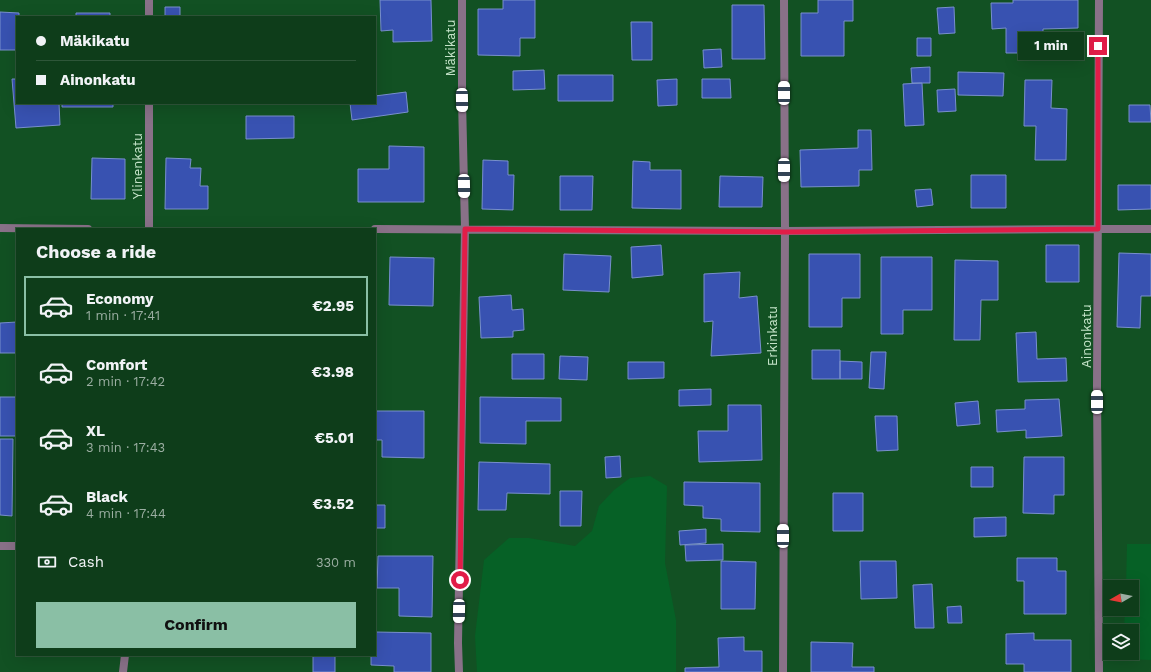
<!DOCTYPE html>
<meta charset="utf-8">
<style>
:root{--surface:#0e3d1a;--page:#174423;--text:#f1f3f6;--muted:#9baea2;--line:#2e5639;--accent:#8abfa5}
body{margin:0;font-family:"Work Sans",sans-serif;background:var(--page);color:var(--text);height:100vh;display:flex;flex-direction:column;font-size:15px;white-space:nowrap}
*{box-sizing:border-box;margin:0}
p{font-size:13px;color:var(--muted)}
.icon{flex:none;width:22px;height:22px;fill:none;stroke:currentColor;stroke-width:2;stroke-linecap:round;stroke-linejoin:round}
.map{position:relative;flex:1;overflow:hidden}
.details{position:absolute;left:16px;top:228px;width:360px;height:428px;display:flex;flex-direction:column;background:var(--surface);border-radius:0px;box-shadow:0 4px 16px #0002,0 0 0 1px var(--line)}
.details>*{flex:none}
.hud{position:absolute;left:16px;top:16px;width:360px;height:88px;border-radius:0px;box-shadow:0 4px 16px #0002,0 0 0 1px var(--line);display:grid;align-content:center;height:88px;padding:0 20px;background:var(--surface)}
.needle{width:26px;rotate:261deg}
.fabs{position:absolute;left:1103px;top:580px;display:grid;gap:8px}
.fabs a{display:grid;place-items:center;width:36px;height:36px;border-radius:0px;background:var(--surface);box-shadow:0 4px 16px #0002,0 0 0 1px var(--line);font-size:20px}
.end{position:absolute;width:18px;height:18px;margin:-9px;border:5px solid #e11d48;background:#fff;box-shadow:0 0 0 2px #fff}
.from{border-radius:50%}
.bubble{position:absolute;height:28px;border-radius:0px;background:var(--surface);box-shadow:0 4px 16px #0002,0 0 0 1px var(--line);font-size:13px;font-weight:700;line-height:28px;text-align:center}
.car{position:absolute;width:12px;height:24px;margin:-12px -6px;border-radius:5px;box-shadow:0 0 3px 1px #0007;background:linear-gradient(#fff 24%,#345 0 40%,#fff 0 76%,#345 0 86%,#fff 0)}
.hud b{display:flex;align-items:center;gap:14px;height:38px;font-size:15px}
.hud b+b{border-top:1px solid var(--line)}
.hud i{width:10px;height:10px;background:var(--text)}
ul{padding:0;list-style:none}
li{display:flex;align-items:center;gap:12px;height:60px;margin:0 8px 6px;padding:0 12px;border:2px solid transparent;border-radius:0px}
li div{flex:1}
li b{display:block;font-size:15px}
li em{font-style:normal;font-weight:700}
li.selected{border-color:var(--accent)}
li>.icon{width:36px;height:36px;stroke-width:1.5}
h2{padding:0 20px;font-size:18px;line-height:48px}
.pay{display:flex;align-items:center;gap:10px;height:44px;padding:0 20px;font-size:15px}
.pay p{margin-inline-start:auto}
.cta{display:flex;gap:8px;margin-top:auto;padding:8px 20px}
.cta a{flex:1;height:46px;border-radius:0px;background:var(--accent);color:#111;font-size:16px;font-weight:700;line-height:46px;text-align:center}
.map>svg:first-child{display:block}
.green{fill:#066126}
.building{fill:#3852b1;stroke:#788fcd}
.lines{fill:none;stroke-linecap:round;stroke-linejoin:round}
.minor{stroke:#897188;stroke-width:8}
.route{stroke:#e11d48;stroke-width:5}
.labels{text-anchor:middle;stroke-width:3.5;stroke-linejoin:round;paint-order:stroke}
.street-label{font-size:13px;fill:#c3e2c7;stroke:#125123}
</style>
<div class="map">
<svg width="1151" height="672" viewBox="0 0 1151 672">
<rect width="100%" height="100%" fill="#125123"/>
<!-- green -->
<path class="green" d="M650,476L667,486L665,563L676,620V672H477L475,636L484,560L509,538H529L575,546L592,531L599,506L614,490L630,478Z
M1127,544H1151V660L1124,659V653H1132V631H1124L1125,609H1132V587H1126Z"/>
<!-- building -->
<path class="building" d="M380,0H431L432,41L393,42V30L381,31Z
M503,0H535V38H520V56L478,55V9H503Z
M818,0H853V21H844V56H801V13H818Z
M1013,0H1078V28L1043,29V53H1006V28L992,29L991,3H1013Z
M732,5H764L765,59H732Z
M165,7H180V17H165Z
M954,7L955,33L939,34L937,8Z
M0,12L19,13V17H17V50H0Z
M76,13H110V17H76Z
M631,22H652V60H632Z
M917,38H931V56H917Z
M721,49L722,67L704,68L703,50Z
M930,67V83H912L911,68Z
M544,70L545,89L513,90V71Z
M958,72L1004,73L1003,96L958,95Z
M558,75H613V101H558Z
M12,79H17V103H59L60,125L16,128Z
M677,79V105L658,106L657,80Z
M702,79H730L731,98H702Z
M1025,80H1052L1051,108L1067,109L1066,160H1035L1036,126H1024Z
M922,83L924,125L905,126L903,84Z
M955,89L956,111L938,112L937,90Z
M406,92L408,112L352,120L350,103H375V96Z
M62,103H113V107H62Z
M1129,105H1150L1151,122H1129Z
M246,116H294V138L246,139Z
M858,130H871L872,170H859V186L801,187L800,150L858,148Z
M389,146L424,147V202H358V169H389Z
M92,158L125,159V199H91Z
M166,158L191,159L190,168H201L200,186H208V209H165Z
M483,160L508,161V175H514L513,210L482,209Z
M633,161L650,162V170H681V209L632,208Z
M971,175H1006V208H971Z
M560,176H593L592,210H560Z
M720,176L763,177L762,207H719Z
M1118,185H1151V209L1118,210Z
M931,189L933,205L917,207L915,190Z
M661,245L663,275L632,278L631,247Z
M1046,245H1079V282H1046Z
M1119,253L1151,254V296H1141L1140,328L1117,327Z
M564,254L611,256L609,292L563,290Z
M809,254H860V298H842V327H809Z
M390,257L434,258L433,306L389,305Z
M881,257H932V310H903V334H881Z
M955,260L998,261V300H981L980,340H954Z
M740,272L739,298L757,296L761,353L711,356L713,321L704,322V274Z
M511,295L512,310L523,309L524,330L513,331V337L481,338L479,297Z
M17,322V353H0V323Z
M1036,332L1037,359L1066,358L1067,381L1018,382L1016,333Z
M812,350H840V379H812Z
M871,352H886L884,389L869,388Z
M512,354H544V379H512Z
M560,356L588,357L587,380L559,379Z
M840,361L862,362V379H840Z
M628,362H664V378L628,379Z
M711,389V405L679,406V390Z
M0,397H16L17,436H0Z
M480,397L561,398V421H526V444L480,443Z
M1059,399L1062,436L1026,438V430L997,432L996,410L1025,409V400Z
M978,401L980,424L957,426L955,403Z
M728,405H761L762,460L699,462L698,431H728Z
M375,411H424V458L382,457V440H375Z
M875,416H897L898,450L877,451Z
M0,439H13L12,516L0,515Z
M620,456L621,477L606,478L605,457Z
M1024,457H1064V495H1054V514L1023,513Z
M479,462L550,464V494L507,493L506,510H478Z
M971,467H993V487H971Z
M684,482L760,483V532L721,531V519L703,518V506L684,505Z
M560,491H582L581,526H560Z
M833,493H863V531H833Z
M375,505H385V528H375Z
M1006,517V536L974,537V518Z
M706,529V543L680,545L679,531Z
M723,544V560L686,561L685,545Z
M378,556H433L432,617L399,616V588H377Z
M1017,558H1057V571H1066V614H1024V581H1017Z
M721,561L756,562L755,609H721Z
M860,561H896L897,598L861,599Z
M932,584L934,628H915L913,585Z
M961,606L962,623H948L947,607Z
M375,632L431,633V672H394V666L371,665V655H375Z
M1034,633V640H1071V672H1024V664H1006V634Z
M744,637V651H762V672H685V668L719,667L718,638Z
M811,642L853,643L852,667H874V672H811Z
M313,655H335V672H313Z"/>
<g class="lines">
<!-- minor -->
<path class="minor" d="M1099,0L1097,386L1099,672
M149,17V0
M0,228L88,229
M149,229V103
M375,229L785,231L1098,229H1151
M0,546H17
M123,672L125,655
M459,672L458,643L465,229L462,100V0
M783,672L785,231L784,0"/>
</g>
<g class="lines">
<!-- route -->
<path class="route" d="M460,580L465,229L785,232L1098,229V46"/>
</g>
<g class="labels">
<!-- street labels -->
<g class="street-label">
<text transform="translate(450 48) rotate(-90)" y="5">Mäkikatu</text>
<text transform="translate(137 166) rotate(-90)" y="5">Ylinenkatu</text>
<text transform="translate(772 336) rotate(-90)" y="5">Erkinkatu</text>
<text transform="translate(1086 336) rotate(-90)" y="5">Ainonkatu</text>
</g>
</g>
</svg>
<div class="fabs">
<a><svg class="needle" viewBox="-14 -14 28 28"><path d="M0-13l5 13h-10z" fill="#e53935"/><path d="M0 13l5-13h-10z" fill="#9baea2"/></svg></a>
<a><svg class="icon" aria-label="layers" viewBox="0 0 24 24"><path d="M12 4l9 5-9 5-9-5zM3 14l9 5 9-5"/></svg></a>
</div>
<i class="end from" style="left:460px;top:580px"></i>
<i class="end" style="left:1098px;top:46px"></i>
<div class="bubble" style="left:1018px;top:32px;width:66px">1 min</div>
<i class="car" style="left:784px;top:93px;rotate:0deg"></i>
<i class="car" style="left:462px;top:100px;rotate:179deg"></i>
<i class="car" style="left:784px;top:170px;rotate:180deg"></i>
<i class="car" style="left:464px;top:186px;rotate:179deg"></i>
<i class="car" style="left:1097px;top:402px;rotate:0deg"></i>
<i class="car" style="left:783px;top:536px;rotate:0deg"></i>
<i class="car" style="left:459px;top:611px;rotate:181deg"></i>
<div class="hud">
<b><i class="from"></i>Mäkikatu</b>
<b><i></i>Ainonkatu</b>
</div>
<section class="details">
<h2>Choose a ride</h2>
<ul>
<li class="selected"><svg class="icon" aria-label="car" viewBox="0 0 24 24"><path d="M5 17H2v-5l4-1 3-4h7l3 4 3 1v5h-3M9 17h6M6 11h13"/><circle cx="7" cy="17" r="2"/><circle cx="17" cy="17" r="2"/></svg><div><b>Economy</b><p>1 min · 17:41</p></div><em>€2.95</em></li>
<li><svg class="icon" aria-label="car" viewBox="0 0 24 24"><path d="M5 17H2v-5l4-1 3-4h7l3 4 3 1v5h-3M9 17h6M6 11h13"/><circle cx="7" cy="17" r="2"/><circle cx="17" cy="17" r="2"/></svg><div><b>Comfort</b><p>2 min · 17:42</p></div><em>€3.98</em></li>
<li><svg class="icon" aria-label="car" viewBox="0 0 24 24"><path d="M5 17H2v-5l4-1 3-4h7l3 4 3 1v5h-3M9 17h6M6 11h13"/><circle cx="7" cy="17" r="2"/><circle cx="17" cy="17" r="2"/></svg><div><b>XL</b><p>3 min · 17:43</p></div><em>€5.01</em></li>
<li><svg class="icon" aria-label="car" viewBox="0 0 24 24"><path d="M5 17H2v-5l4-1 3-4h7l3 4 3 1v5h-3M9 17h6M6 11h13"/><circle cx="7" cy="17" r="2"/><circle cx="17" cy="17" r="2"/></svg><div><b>Black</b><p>4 min · 17:44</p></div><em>€3.52</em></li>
</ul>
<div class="pay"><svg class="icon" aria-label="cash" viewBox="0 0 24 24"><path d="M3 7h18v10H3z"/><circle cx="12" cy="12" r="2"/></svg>Cash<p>330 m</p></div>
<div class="cta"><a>Confirm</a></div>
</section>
</div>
